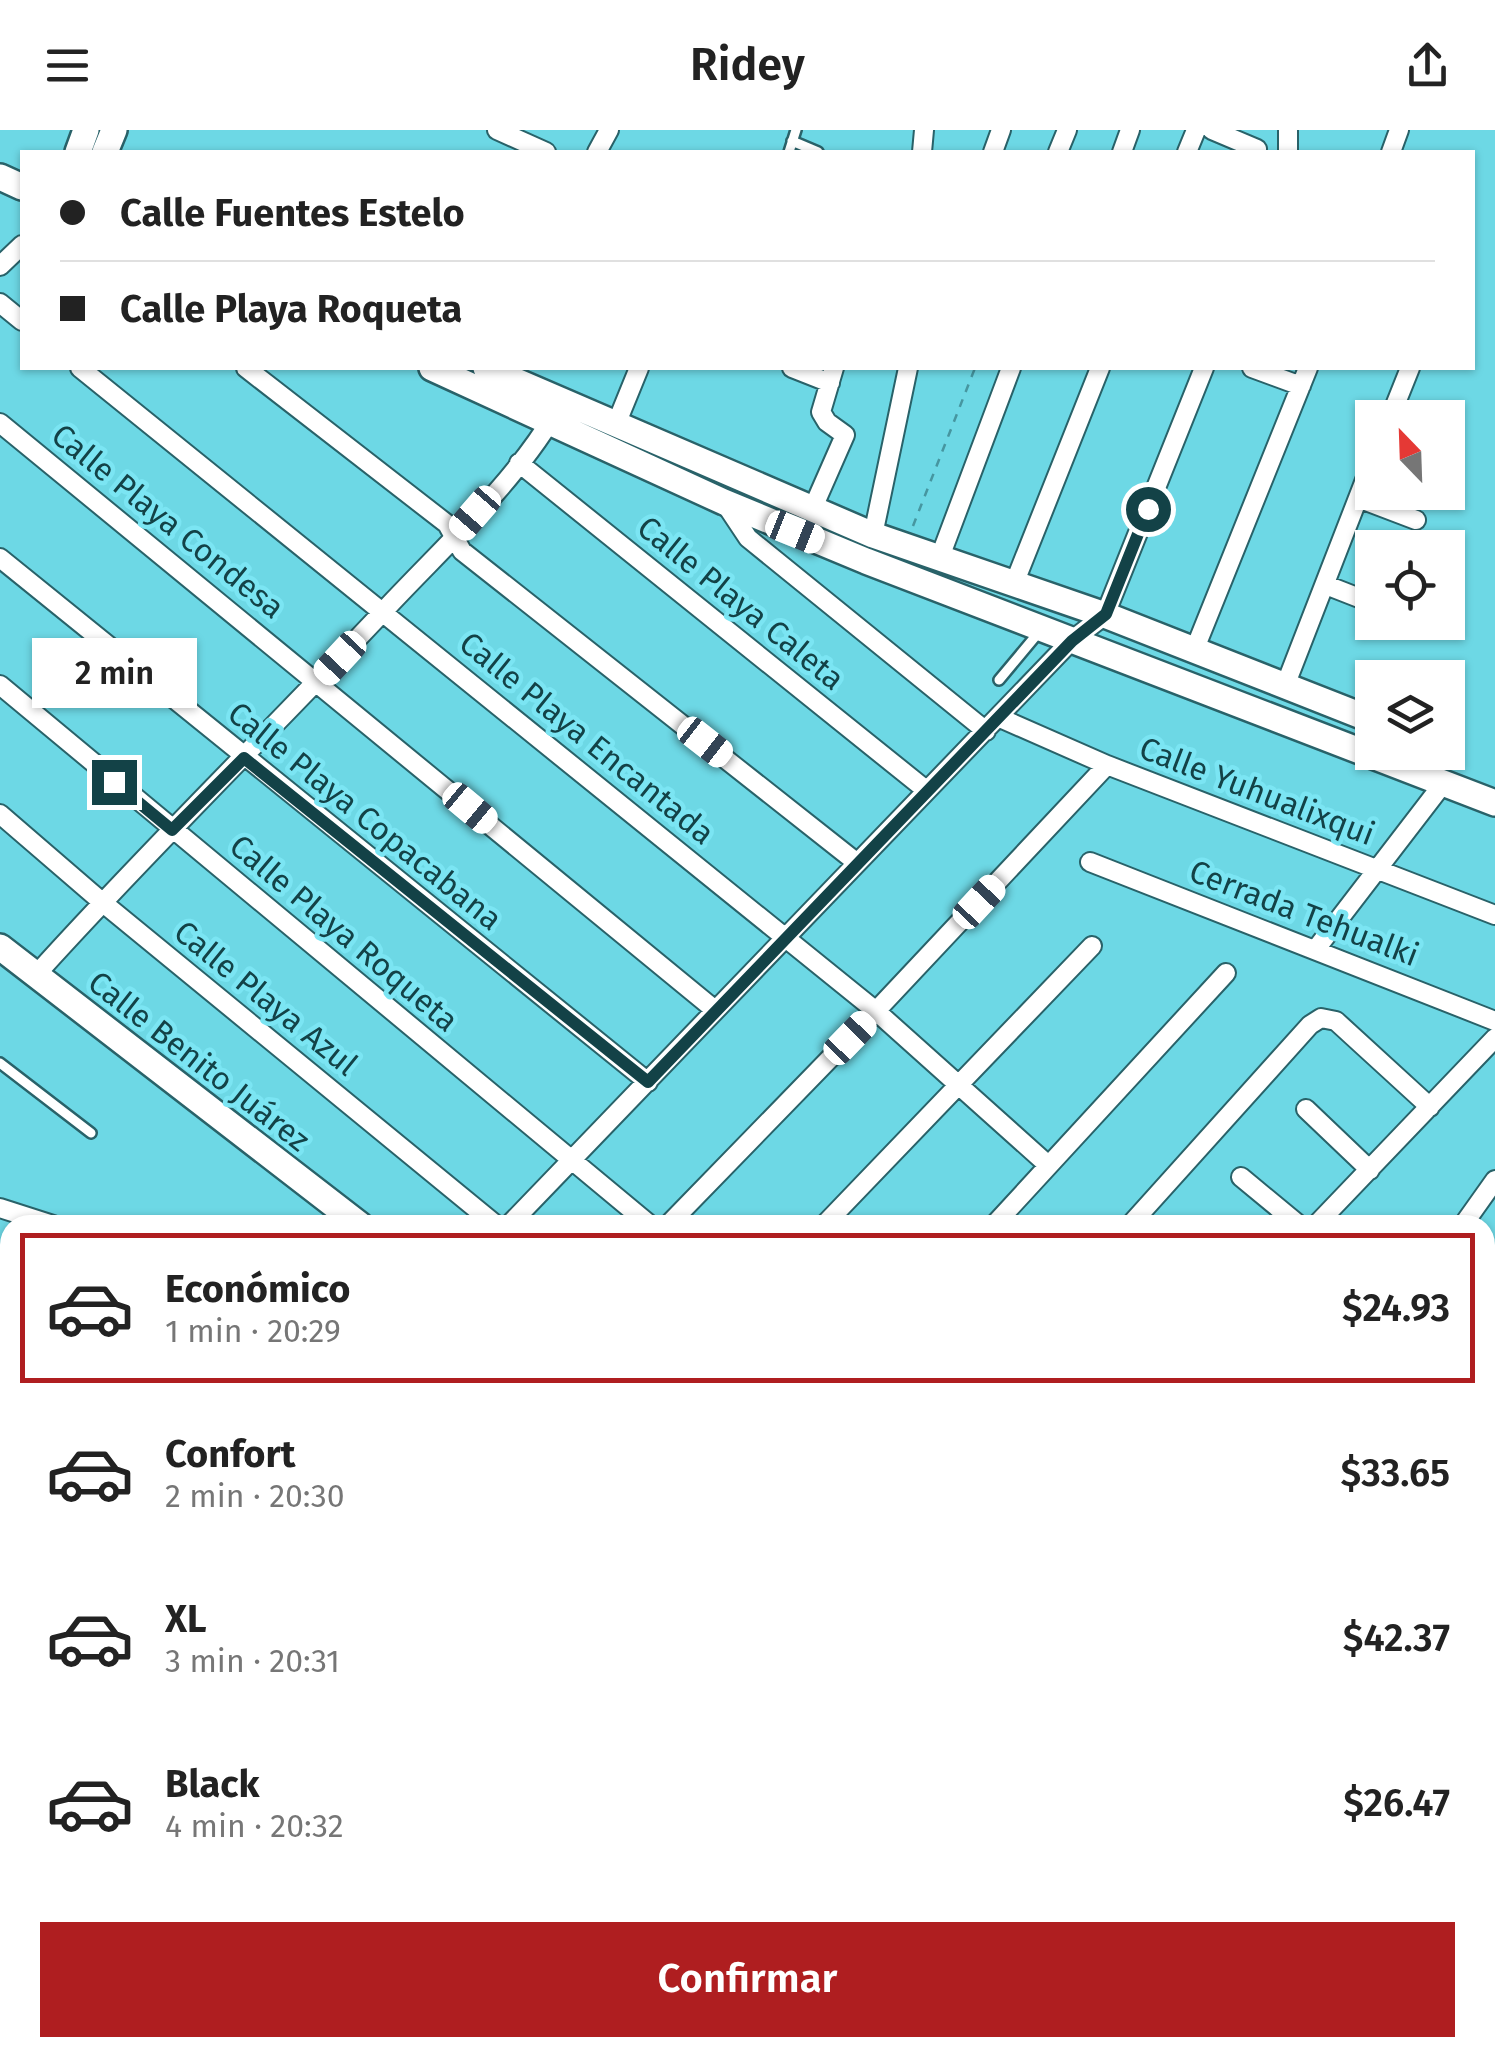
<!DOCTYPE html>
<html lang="es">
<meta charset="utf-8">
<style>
:root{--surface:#fff;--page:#f6f6f6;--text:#222;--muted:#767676;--line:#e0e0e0;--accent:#af1e20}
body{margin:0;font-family:"Fira Sans",sans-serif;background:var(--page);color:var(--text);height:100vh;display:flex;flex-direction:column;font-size:38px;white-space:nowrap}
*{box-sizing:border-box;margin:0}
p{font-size:32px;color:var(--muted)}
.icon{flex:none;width:55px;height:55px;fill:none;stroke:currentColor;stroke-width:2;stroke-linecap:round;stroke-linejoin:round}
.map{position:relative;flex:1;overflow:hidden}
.sheet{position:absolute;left:0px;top:1085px;width:1495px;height:842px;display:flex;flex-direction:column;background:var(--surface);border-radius:30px 30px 0 0;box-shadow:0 2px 8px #0004}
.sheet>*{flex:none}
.hud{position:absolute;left:20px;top:20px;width:1455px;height:220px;border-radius:0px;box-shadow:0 2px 8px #0004;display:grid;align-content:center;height:220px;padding:0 40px;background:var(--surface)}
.needle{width:65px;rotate:337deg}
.fabs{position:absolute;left:1355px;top:270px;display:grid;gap:20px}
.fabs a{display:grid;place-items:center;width:110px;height:110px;border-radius:0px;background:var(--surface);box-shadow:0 2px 8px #0004;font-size:50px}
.end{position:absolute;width:45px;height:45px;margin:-22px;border:12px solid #134247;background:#fff;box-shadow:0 0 0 5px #fff}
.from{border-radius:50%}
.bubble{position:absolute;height:70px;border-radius:0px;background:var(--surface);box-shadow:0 2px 8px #0004;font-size:32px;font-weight:600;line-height:70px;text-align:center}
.car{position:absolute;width:30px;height:60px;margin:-30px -15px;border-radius:12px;box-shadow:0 0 8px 2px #0007;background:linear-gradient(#fff 24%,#345 0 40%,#fff 0 76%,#345 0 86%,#fff 0)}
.hud b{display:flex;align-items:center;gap:35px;height:95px;font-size:38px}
.hud b+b{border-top:2px solid var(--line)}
.hud i{width:25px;height:25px;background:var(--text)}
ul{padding:18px 0 0;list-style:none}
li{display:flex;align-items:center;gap:30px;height:150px;margin:0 20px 15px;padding:0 20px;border:5px solid transparent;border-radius:0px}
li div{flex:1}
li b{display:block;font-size:38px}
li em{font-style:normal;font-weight:600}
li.active{border-color:var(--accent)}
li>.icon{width:90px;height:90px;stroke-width:1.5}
.action{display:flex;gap:20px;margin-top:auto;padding:20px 40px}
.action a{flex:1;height:115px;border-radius:0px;background:var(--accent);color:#fff;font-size:40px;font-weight:600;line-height:115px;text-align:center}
header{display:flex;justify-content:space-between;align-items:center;height:130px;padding:0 40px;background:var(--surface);font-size:45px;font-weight:600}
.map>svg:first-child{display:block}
.green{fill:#bc9a48}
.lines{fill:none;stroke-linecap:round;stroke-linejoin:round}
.lane-casing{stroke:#296269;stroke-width:14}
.street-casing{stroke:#296269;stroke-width:22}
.secondary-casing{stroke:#296269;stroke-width:30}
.path{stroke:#4696a0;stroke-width:2.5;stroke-dasharray:8 8;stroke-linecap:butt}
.lane{stroke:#fff;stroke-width:9}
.street{stroke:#fff;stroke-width:18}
.secondary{stroke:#fff;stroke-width:25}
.route{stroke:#134247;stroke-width:12}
.labels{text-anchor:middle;stroke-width:9;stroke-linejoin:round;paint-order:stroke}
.street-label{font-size:32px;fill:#134247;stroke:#7be5f3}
</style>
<header><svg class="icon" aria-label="menu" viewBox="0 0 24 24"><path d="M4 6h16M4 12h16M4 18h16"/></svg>Ridey<svg class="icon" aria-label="share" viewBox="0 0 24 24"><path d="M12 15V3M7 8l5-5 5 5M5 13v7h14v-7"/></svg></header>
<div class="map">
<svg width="1495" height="1927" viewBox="0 0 1495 1927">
<rect width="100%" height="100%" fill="#6dd8e5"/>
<!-- green -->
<path class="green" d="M0,1370L10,1373V1918H245V1927H0Z"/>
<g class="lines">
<defs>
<path id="lane" d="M792,11L818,22
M789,22L796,0
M999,550L1039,502
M0,933L91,1003
M1485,1629L1495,1616
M1485,1720L1495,1705"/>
<path id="street" d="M497,0L546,22
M1212,0L1257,19
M1288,0V22
M597,22L609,0
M922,22L924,0
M993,22L1001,0
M1058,22L1067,0
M1122,22L1130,0
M1187,22L1196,0
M1391,22L1399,0
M0,136L22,115
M0,173L22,191
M80,238L876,881L1048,1035
M246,238L447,394L462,421L856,732
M792,238L830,253
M1252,238L1301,256
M1390,288L1410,238
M617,292L639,238
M0,293L715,880
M519,333L926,660
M1358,368L1416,390
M724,372L748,408L986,601
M812,380L845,305L827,292L821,282L834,238
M873,405L908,238
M940,427L1011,238
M0,428L648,952
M1014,454L1100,238
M1326,455L1372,473
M1194,521L1308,238
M0,555L650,1095
M1285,556L1372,332
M1000,588L1107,635L1495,785
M0,684L102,772L496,1095
M1090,732L1495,891
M1316,819L1442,655
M35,846C151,717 276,596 394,470C448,413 514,352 554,285
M1306,979L1370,1040
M1241,1047L1299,1095
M0,1078L53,1095
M509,1095L1071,511L1105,485L1204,238
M668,1095L876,881L1107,635
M824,1095L1092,816
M994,1095L1226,843
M1130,1095L1310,895L1321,888L1336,891L1430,977
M1316,1095L1495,908
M1463,1095L1495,1050
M0,1185L10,1189
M1485,1244L1495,1249
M0,1286L10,1289
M1485,1311L1495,1297
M1485,1366L1495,1372
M1485,1416L1495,1425
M1485,1490L1495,1499
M1485,1828L1495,1832
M375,1918L377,1927
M449,1918L465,1927
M578,1918L591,1927
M698,1918L714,1927
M822,1918L837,1927
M922,1927L928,1918
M1001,1927L1003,1918
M1067,1927L1069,1918
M1459,1927L1460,1918"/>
<path id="secondary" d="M78,22L86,0
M105,22L114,0
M0,47L22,57
M432,238L724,372L866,431L1495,673
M486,238L873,405L1105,485L1372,590
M0,817L360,1095
M1224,1918L1249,1927
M1109,1927V1918"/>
</defs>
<!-- lane casing -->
<use href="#lane" class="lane-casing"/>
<!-- street casing -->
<use href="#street" class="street-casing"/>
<!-- secondary casing -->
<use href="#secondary" class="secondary-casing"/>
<!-- path -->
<path class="path" d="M913,396L975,238"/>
<!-- lane -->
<use href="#lane" class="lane"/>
<!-- street -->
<use href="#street" class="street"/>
<!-- secondary -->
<use href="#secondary" class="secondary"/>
</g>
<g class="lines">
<!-- route -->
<path class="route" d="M114,652L172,700L244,628L648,952L1072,511L1106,484L1148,379"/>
</g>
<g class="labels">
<!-- street labels -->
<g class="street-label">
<text transform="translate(168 391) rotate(39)" y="11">Calle Playa Condesa</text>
<text transform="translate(741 473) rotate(39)" y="11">Calle Playa Caleta</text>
<text transform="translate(587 608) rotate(39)" y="11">Calle Playa Encantada</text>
<text transform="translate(1257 661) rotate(21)" y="11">Calle Yuhualixqui</text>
<text transform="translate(365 686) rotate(39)" y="11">Calle Playa Copacabana</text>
<text transform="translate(1304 783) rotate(21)" y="11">Cerrada Tehualki</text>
<text transform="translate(344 803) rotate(40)" y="11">Calle Playa Roqueta</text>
<text transform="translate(266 868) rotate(39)" y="11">Calle Playa Azul</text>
<text transform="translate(199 931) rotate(38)" y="11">Calle Benito Juárez</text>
</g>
</g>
</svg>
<div class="fabs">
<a><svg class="needle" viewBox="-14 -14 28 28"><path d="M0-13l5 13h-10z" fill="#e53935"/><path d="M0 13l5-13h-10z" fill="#767676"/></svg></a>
<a><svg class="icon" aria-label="locate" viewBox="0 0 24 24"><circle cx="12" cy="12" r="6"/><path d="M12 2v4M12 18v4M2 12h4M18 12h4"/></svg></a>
<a><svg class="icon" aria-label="layers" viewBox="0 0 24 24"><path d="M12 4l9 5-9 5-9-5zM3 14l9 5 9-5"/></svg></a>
</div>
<i class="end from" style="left:1148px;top:379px"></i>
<i class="end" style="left:114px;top:652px"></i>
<div class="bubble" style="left:32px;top:508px;width:165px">2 min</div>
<i class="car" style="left:475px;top:383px;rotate:221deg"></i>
<i class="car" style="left:795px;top:402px;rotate:112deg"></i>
<i class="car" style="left:340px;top:528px;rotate:223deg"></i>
<i class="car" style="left:705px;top:612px;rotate:128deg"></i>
<i class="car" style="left:470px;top:678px;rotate:130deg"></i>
<i class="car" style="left:979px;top:772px;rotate:43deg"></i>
<i class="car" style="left:850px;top:908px;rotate:44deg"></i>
<div class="hud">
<b><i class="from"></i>Calle Fuentes Estelo</b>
<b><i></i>Calle Playa Roqueta</b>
</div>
<section class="sheet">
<ul>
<li class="active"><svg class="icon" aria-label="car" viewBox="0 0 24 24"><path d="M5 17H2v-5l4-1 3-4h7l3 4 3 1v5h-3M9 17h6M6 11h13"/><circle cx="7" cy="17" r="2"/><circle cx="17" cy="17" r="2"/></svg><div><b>Económico</b><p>1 min · 20:29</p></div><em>$24.93</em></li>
<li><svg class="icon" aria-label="car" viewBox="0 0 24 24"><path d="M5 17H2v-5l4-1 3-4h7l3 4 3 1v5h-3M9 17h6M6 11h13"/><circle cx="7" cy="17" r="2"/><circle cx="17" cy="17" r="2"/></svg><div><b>Confort</b><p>2 min · 20:30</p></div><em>$33.65</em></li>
<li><svg class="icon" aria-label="car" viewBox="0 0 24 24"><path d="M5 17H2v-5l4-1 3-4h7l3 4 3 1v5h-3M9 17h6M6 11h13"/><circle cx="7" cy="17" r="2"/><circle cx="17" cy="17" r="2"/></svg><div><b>XL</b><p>3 min · 20:31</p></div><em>$42.37</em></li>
<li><svg class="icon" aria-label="car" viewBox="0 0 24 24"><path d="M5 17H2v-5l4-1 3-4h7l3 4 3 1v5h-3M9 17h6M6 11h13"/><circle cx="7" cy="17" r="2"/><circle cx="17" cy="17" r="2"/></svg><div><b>Black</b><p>4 min · 20:32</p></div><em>$26.47</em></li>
</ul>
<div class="action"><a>Confirmar</a></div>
</section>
</div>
